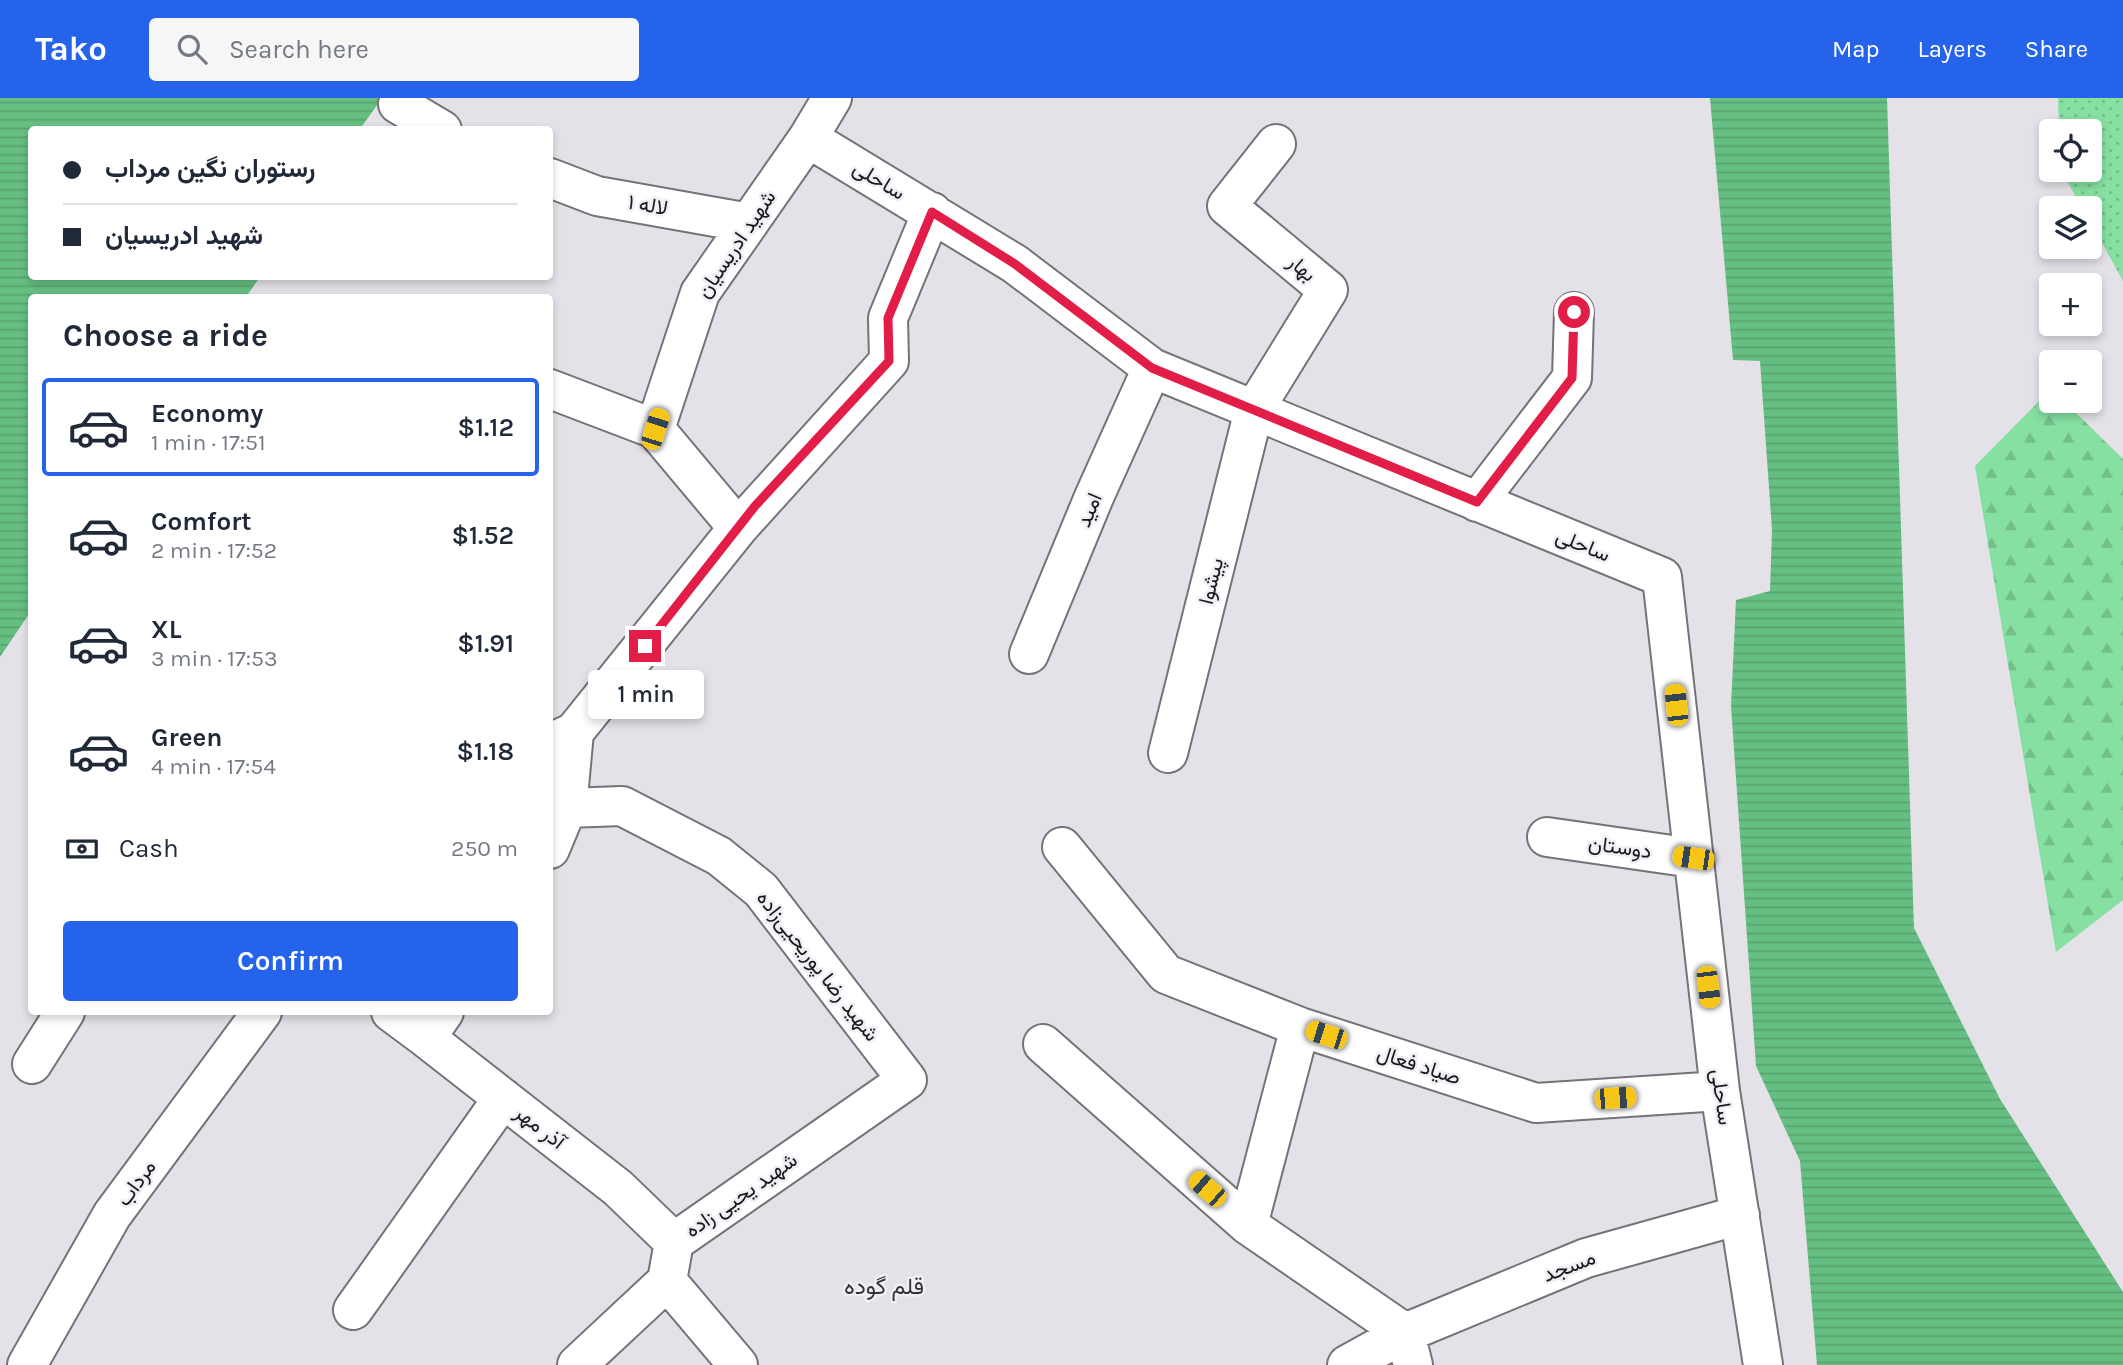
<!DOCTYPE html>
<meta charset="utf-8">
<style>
:root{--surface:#fff;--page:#f6f6f7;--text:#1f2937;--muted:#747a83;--line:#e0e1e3;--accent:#2563eb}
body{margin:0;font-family:Karla,Vazirmatn,sans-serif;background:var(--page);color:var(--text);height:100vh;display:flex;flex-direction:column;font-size:26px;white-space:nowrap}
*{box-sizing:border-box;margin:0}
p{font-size:23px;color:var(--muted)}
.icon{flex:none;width:38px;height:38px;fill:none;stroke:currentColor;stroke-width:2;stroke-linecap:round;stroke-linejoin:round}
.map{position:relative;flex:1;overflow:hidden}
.panel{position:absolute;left:28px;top:196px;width:525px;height:721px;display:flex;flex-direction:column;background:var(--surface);border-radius:7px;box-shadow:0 4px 10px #0003}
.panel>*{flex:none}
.banner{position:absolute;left:28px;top:28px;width:525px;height:154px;border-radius:7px;box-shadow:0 4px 10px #0003;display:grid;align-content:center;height:154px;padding:0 35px;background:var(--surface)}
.fabs{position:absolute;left:2039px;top:21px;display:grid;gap:14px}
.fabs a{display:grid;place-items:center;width:63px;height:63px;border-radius:7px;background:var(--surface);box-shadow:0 4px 10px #0003;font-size:35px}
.end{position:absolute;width:32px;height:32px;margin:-16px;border:9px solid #e11d48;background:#fff;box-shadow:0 0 0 4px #fff}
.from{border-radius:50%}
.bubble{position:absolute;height:49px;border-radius:7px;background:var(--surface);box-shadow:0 4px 10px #0003;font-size:23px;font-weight:600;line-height:49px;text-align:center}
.car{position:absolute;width:21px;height:42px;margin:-21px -10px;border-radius:9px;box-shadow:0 0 5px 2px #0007;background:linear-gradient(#f5c518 24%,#345 0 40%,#f5c518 0 76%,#345 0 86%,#f5c518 0)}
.banner b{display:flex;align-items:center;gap:24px;height:66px;font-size:26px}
.banner b+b{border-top:2px solid var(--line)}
.banner i{width:18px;height:18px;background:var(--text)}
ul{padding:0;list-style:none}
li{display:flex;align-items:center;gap:21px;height:98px;margin:0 14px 10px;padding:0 21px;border:4px solid transparent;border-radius:7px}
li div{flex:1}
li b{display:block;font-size:26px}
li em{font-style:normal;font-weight:600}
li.current{border-color:var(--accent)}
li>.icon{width:63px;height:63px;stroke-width:1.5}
h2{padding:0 35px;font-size:32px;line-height:84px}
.pay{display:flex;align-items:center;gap:18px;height:77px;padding:0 35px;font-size:26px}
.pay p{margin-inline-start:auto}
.cta{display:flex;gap:14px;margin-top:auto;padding:14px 35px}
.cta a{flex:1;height:80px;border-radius:7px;background:var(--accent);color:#fff;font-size:28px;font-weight:600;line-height:80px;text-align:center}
header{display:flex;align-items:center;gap:42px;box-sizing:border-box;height:98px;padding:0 35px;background:var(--accent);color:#fff}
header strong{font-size:33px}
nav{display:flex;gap:38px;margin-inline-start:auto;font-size:24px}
.search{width:490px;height:63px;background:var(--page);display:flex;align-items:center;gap:18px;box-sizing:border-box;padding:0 24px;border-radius:7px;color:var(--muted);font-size:26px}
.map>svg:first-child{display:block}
.grass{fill:url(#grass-dots)}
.forest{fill:url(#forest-firs)}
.water{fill:url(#water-rules)}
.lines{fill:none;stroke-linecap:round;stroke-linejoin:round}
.minor-casing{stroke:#757278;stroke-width:42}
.minor{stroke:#fff;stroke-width:38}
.route{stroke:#e11d48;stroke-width:9}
.labels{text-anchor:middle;stroke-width:5;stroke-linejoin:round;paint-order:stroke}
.street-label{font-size:21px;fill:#19181a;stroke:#f1eef5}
.neighbourhood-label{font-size:23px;fill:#343237;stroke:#f1eef5}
</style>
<header>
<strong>Tako</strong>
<div class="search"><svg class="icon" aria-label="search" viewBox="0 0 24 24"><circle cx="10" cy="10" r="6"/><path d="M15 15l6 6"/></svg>Search here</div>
<nav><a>Map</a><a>Layers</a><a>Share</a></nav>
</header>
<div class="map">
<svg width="2123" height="1267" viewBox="0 0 2123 1267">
<defs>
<pattern id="grass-dots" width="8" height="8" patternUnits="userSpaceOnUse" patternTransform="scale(1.75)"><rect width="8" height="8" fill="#86e0a1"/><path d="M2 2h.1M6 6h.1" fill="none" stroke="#73bf8a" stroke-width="1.8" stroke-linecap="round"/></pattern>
<pattern id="forest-firs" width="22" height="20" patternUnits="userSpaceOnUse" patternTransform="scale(1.75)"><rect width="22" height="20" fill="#86e0a1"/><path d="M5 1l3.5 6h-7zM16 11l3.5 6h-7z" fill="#73bf8a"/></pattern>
<pattern id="water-rules" width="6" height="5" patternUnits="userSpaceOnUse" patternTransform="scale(1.75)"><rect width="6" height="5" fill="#66bf82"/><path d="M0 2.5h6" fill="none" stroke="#58a370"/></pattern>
</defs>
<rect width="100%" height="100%" fill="#e4e1e8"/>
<!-- grass -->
<path class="grass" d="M2058,0H2123V183L2090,123V110H2082L2061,72H2090V33H2059Z"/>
<!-- forest -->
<path class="forest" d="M2051,291V303H2064L2123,361V802L2056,854L1975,368Z"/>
<!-- water -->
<path class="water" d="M0,0H382L360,31L32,32V178L260,179L246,199L32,200L31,513L0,559Z
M1710,0H1887L1914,830L2000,1001L2123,1194V1267H1817L1800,1063L1756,968L1731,608L1736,502L1770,493L1772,432L1760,263L1733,262Z"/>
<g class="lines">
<defs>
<path id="minor" d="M398,6L442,32
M808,40L1015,166L1152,270L1662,479L1720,993L1763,1267
M550,80L597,98L749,125
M550,291L655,331
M1477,404L1572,280L1574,214
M738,430L889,263L888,220L932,114
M1029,556L1094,399L1152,270
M550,645L574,634L738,430L655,331L700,195L808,40L832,0
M1168,655L1254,312L1328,192L1227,108L1276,46
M567,710L622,708L719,758L761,792L907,982L674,1144L667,1183L577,1267
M1547,739L1693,760
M1062,749L1166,876L1300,929L1536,1005L1720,993
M550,751L567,710L574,634
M391,914L426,940
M444,914L426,940L618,1090L674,1144
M1300,929L1248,1127L1405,1235L1413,1267
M1043,946L1248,1127
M32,966L65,914
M667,1183L738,1267
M353,1212L503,1000
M27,1267L112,1117L262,914
M1347,1267L1405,1235L1586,1160L1740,1117"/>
</defs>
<!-- minor casing -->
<use href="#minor" class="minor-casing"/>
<!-- minor -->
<use href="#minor" class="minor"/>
</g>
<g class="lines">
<!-- route -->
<path class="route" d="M645,548L755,408L889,263L888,220L932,114L1015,166L1152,270L1477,404L1572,280L1574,214"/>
</g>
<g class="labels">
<!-- street labels -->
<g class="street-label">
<text transform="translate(879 82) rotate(31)" y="7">ساحلی</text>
<text transform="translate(648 107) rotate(10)" y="7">لاله ۱</text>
<text transform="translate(736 146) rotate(-56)" y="7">شهید ادریسیان</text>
<text transform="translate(1302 170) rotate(40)" y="7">بهار</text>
<text transform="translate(1089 412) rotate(-67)" y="7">امید</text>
<text transform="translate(1583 447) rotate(22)" y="7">ساحلی</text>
<text transform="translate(1211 483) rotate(-76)" y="7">پیشوا</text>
<text transform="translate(1620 749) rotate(8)" y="7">دوستان</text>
<text transform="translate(818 868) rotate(52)" y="7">شهید رضا پوریحیی‌زاده</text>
<text transform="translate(1419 967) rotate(18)" y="7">صیاد فعال</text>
<text transform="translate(1722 999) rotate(82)" y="7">ساحلی</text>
<text transform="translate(540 1029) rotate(38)" y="7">آذر مهر</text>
<text transform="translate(136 1085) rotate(-54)" y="7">مرداب</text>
<text transform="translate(741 1097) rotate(-35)" y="7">شهید یحیی زاده</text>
<text transform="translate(1569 1168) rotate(-21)" y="7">مسجد</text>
</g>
<!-- neighbourhood labels -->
<g class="neighbourhood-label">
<text x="884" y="1196">قلم گوده</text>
</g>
</g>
</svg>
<div class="fabs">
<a><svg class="icon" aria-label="locate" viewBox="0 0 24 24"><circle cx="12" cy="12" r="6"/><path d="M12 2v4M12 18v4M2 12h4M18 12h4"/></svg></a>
<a><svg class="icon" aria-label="layers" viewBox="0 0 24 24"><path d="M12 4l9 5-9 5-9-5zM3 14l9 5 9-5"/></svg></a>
<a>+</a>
<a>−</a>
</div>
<i class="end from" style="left:1574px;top:214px"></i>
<i class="end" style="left:645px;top:548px"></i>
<div class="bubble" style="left:588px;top:572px;width:116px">1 min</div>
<i class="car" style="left:655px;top:331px;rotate:18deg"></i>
<i class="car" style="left:1676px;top:607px;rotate:354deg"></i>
<i class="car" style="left:1693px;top:760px;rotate:278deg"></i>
<i class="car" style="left:1708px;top:889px;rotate:173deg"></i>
<i class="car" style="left:1326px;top:937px;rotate:288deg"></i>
<i class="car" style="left:1615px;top:1000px;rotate:86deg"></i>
<i class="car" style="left:1207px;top:1091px;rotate:311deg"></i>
<div class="banner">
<b><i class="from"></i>رستوران نگین مرداب</b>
<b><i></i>شهید ادریسیان</b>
</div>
<section class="panel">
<h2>Choose a ride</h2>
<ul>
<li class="current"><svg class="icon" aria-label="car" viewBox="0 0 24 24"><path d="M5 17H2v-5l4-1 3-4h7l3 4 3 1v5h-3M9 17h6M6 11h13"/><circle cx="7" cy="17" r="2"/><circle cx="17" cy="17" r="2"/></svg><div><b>Economy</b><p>1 min · 17:51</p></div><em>$1.12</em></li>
<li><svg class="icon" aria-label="car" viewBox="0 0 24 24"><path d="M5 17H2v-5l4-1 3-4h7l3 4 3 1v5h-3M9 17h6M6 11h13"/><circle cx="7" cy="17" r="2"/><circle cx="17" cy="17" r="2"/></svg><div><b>Comfort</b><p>2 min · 17:52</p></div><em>$1.52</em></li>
<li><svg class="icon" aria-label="car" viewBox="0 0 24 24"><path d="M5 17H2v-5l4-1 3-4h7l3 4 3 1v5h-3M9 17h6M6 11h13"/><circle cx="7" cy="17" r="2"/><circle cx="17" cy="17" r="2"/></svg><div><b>XL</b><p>3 min · 17:53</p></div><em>$1.91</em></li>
<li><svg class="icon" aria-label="car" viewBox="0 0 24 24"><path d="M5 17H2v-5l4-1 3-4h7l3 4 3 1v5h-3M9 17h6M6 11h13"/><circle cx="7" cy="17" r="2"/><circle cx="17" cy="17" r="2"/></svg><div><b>Green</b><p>4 min · 17:54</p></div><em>$1.18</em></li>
</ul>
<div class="pay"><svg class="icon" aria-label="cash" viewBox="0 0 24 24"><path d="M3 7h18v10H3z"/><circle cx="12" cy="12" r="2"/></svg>Cash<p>250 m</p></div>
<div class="cta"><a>Confirm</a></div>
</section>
</div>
